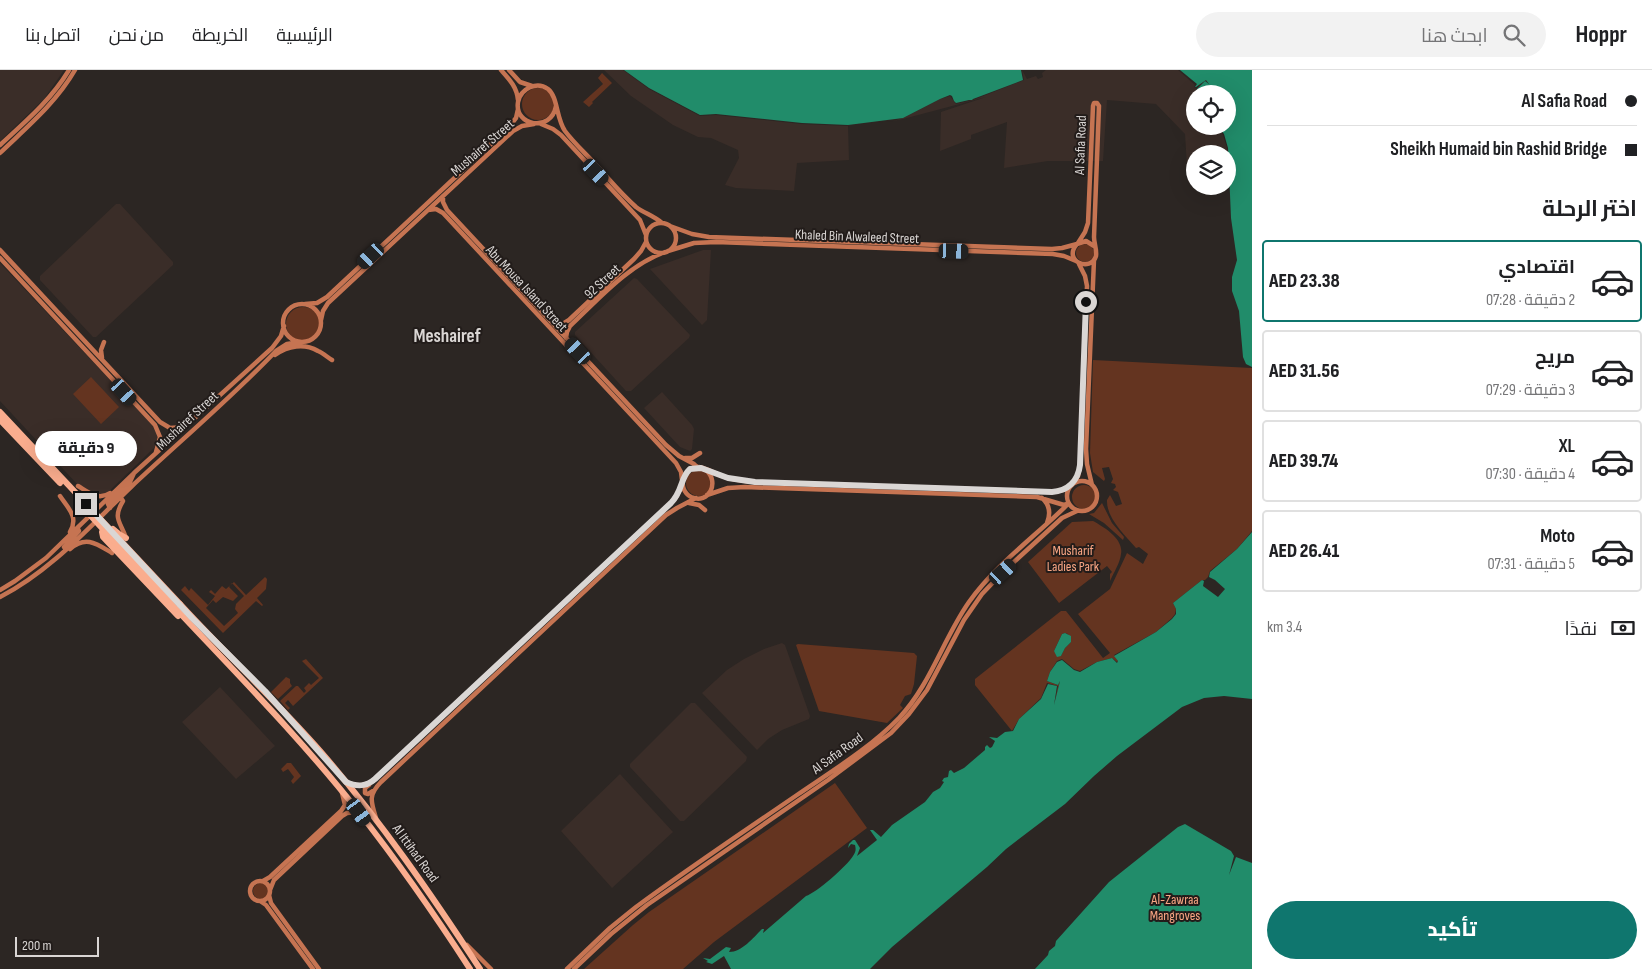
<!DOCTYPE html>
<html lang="ar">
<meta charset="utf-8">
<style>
:root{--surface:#fff;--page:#f2f2f2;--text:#202124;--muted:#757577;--line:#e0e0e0;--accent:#0f766e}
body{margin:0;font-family:"Sofia Sans Condensed",Cairo,sans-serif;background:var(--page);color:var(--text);direction:rtl;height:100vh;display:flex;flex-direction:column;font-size:19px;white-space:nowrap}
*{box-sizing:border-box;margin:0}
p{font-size:16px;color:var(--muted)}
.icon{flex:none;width:28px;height:28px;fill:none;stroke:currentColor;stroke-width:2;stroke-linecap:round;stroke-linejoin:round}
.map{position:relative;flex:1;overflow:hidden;direction:ltr}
.panel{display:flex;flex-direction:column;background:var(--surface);width:400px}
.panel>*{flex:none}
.hud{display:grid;align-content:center;height:110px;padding:0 15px;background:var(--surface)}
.buttons{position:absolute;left:1186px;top:15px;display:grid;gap:10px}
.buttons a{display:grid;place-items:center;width:50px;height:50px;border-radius:50%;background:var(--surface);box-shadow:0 5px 20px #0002;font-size:25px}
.scale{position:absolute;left:15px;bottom:12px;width:84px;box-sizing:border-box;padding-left:5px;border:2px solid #dad6d4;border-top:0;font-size:14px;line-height:18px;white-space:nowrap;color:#dad6d4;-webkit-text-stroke:4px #221c1a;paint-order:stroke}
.end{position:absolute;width:22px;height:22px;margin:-11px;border:6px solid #dad6d4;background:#111;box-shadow:0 0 0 2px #111}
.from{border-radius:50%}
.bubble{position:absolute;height:35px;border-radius:18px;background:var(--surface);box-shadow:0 5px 20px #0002;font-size:16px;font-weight:800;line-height:35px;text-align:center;direction:rtl}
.car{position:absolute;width:15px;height:30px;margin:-15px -8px;border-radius:6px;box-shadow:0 0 4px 1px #0007;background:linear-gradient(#222 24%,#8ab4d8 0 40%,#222 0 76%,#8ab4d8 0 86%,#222 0)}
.hud b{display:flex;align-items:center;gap:18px;height:48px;font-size:19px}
.hud b+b{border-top:1px solid var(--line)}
.hud i{width:12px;height:12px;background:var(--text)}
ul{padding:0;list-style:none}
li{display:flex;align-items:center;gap:15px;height:82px;margin:0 10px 8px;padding:0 5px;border:2px solid var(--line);border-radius:5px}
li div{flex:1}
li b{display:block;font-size:19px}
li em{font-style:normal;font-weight:800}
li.current{border-color:var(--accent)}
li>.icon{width:45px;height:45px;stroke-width:1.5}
h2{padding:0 15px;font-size:22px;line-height:60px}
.pay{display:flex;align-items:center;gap:12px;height:55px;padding:0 15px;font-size:19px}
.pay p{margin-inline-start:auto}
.cta{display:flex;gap:10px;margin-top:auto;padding:10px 15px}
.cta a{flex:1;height:58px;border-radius:30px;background:var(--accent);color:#fff;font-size:20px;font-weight:800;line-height:58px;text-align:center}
header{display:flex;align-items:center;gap:30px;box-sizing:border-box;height:70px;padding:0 25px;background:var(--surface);border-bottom:1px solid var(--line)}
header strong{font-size:24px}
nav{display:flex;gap:28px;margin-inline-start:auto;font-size:18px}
.search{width:350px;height:45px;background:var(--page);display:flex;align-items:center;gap:12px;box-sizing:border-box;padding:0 18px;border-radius:28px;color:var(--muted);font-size:19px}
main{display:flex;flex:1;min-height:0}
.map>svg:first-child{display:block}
.built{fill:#3a2d28}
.green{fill:#643420;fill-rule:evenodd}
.water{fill:#218c6a}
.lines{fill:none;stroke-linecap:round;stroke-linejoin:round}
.secondary{stroke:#c67452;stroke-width:4.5}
.highway{stroke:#faad8e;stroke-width:6}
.highway-bridge{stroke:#faad8e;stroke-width:6}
.route{stroke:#dad6d4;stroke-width:6}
.labels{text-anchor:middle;stroke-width:4;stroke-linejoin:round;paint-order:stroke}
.street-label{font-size:14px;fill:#dad6d4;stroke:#221c1a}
.park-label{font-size:14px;fill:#faa684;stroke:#221c1a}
.district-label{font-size:19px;font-weight:bold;fill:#dad6d4;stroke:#221c1a}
</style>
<header>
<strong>Hoppr</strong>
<div class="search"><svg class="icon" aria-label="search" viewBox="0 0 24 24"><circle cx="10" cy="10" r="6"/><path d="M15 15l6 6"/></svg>ابحث هنا</div>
<nav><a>الرئيسية</a><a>الخريطة</a><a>من نحن</a><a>اتصل بنا</a></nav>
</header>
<main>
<section class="panel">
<div class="hud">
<b><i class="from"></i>Al Safia Road</b>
<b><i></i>Sheikh Humaid bin Rashid Bridge</b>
</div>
<h2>اختر الرحلة</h2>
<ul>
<li class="current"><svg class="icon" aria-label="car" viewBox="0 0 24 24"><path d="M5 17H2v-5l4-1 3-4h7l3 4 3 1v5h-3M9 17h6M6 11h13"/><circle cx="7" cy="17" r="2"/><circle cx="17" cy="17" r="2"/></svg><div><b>اقتصادي</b><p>2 دقيقة · 07:28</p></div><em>AED 23.38</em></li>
<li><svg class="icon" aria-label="car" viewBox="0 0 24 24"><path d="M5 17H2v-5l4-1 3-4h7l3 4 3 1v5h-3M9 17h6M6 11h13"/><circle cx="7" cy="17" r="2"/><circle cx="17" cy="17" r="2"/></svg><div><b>مريح</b><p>3 دقيقة · 07:29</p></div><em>AED 31.56</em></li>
<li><svg class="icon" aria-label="car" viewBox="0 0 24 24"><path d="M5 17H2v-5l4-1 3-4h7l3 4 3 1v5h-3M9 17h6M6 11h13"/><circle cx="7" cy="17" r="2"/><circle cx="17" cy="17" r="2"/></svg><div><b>XL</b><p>4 دقيقة · 07:30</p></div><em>AED 39.74</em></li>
<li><svg class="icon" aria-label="car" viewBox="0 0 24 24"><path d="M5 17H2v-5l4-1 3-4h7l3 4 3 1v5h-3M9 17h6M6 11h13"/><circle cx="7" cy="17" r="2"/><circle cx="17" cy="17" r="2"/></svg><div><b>Moto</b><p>5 دقيقة · 07:31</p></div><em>AED 26.41</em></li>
</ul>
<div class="pay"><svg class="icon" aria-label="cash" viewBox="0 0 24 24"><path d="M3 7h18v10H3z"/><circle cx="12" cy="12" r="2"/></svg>نقدًا<p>3.4 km</p></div>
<div class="cta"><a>تأكيد</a></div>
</section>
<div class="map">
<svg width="1252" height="899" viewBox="0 0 1252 899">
<rect width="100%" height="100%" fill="#2c2623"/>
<!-- built -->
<path class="built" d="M0,0H64L44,29L0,71Z
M604,0H623L649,19L700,46L716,45L801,54L848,56L850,55L893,51L903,48L940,29L950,26L956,34L973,30L1024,10L1022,0L1027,9L1036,6L1038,9L1043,7L1042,3L1046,0H1178L1195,15L1194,17L1196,18L1206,10L1209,13L1205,11L1196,19L1201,24H1195V56H1217L1223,65L1227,78V84H1195V111L1188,112L1185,64L1156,34L1107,30L1103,91H1048L1004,98L1007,52L971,65V69L940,81L941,42L986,27L903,49L893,51L851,55L848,56L849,90L797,93L794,121L736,118L725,115L739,88L738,80L711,68L698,67L673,55L631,26Z
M116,134H120L173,192V195L96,267H93L40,210V206Z
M703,180H711L707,250L702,255L650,199Z
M0,193L157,360L159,369L156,376L103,427L77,414L0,331Z
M634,208L637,209L690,265L689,268L631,321H626L575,265V262Z
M662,322L692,355L694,359L692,379L690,381L680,377L644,338Z
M782,573L785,575L810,646L809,649L782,660L768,669L757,680L702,623L727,600L744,589L764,579Z
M220,617L275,676L236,709L182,652Z
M691,633H695L747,687L746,691L684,751H680L630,697V694Z
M620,704L673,762L612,818L561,761Z"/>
<!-- green -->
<path class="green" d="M602,3L612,13L592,32L593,33L589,37L583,32L603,14L598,8Z
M522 34a16 16 0 1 1 32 0a16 16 0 1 1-32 0Z
M1076 183a9 9 0 1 1 18 0a9 9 0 1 1-18 0Z
M286 254a17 17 0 1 1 34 0a17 17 0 1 1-34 0Z
M1093,290L1252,298V461L1237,479L1210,501L1208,507L1205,510H1202L1173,533L1176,539L1175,544L1172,548L1156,562L1114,585L1118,591L1117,592L1112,588L1097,592L1080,601L1074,599L1062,589L1057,591L1050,602L1047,611L1058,615L1060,611L1054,635L1058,616L1047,613L1041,628L1019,649L1012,661L975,615V609L1061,541H1066L1103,588L1110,583L1078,544L1110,519L1127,483L1143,494L1148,484L1139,477L1136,478C1125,465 1106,448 1107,430L1110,425L1116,436L1122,434L1118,422L1113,420L1116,417L1115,414L1111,413L1113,409L1109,397L1102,398L1105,409L1104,411L1093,402L1090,383ZM1065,563L1068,564L1071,572L1065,578L1061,586L1054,581L1062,564Z
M91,307L119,337L101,354L73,324Z
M686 413a13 13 0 1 1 26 0a13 13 0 1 1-26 0Z
M1072 427a12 12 0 1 1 24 0a12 12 0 1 1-24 0Z
M1102,433L1112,453L1124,467L1123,470L1104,453L1089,444L1094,443Z
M1093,451C1104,457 1124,469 1121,484C1120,493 1114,502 1110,511V504L1112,502L1107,496L1059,533L1028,492L1072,452Z
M265,507L267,509L266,519L257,528L263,535L262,536L256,531L223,563L181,520L185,516L189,521L191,518L208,535L215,526L209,522L211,520L215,524L222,516L226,519L234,512L246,525ZM232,513L244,526L236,534L235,539L238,543L224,556L206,538L213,530L216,533L223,527L233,531L238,526L229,517Z
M798,574L914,583L917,586L914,614L911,624L905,626L900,635L903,638L887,653L819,641L796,575Z
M306,589L323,608L293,636L288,630L285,633L290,638L288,640L280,631L296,616H298L304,623L306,621L304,618L309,613L311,615L319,608L302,591Z
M286,607L290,609V613L292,616L278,629L271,622Z
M287,693H291L301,706L293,714L291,711L294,707L288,699L283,702L281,699Z
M835,713L867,758L714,872L683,899H584L633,855L649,842Z
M253 821a8 8 0 1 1 16 0a8 8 0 1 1-16 0Z"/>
<!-- water -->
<path class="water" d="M624,0H1021L1023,10L973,29L972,30H969L956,33L954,31L952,26L950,25L940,29L903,48L848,55L802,53L716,44L700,45L649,18Z
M1180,0H1252V297L1246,294L1243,287L1239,241L1232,221V207L1237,190L1231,148L1228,78L1224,64L1218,56H1228V24H1202L1197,19L1205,11L1209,14L1206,10L1196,17H1195L1197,14Z
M1252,462V629L1224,626L1204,628L1182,637L1117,686L1094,706L1065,734L1006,779L987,797L892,877L870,899H731L724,886L712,894L706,892L708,891L703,888L710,889L726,877L731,878L729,882C742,882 753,868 762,859H764L763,863L806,826C816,823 847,796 853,786C856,782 856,779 855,775L851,774L848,778L849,774L853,770H855L860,778L857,786L877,770L870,760H873L881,767L892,755L925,732L933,722L940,718L944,712L942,711L944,708L948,707L949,701L951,700L954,703L964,698L985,680V677L987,675L990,678L992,677L995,671L989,667L997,668L1005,662L1013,661L1019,649L1041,629L1048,614L1057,616L1054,635L1060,611L1058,615L1047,611L1050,602L1057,592L1062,590L1074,600L1080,602L1097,592L1112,588L1117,593L1118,591L1114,586L1156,562L1172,549L1176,544V539L1173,533L1202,510L1204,511L1203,516L1218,527L1225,519L1215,510L1209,507L1210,502L1237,479Z
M1065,563L1071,566V572L1065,578L1061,586L1057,587L1054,581L1062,564Z
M1185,754L1231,781L1234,786L1229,805L1236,787L1252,793V899H1035L1048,885L1049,881L1055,876L1056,871L1109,812L1178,757Z"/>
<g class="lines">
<!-- secondary -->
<path class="secondary" d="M501,0C509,9 517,17 518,30
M509,0L520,12L532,16
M556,36C551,63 514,56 518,32C521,18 537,11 548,19C558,27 556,48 565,61C574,73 586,84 596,95C609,109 621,124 636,137C644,143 654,146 662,153
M541,54L553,59L561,65L640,150L646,165
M0,75C25,52 51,30 69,0
M0,83C27,57 56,33 75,0
M443,126V132L447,140L666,375L679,386L694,394L697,397
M428,140L436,139L443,143L676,393L681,402L682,410
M646 168a15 15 0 1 1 30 0a15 15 0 1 1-30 0Z
M670,156L692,164L709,167L1052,179L1062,178L1077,174
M1078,173L1085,162L1088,153L1093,36L1094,33H1097L1099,36L1094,167C1094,173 1097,180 1096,186C1091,203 1062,191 1077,174L1086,171L1094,176
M0,180L160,352L170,358L184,357
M668,181L694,173L716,172L1053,184L1064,186L1076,191
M0,188L155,355L160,367L156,382
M305,234L317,233L327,227L508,58L516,48L518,39
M283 253a19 19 0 1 1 38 0a19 19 0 1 1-38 0Z
M321,250L323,241L328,233L513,61L522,56L534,54
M555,256L561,255L569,250L634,189L641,181L646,172
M566,268L567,262L570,256C599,229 627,196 665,182
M275,285C288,276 304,273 318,281C323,283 327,287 332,290
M102,288L101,280L104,272
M685,388H692L700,383
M706,400C720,412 709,435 691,427C676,419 683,396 699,397C707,398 717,405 725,407C735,411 745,411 755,412L1052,422L1063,420L1070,417
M1067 426a15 15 0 1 1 30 0a15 15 0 1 1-30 0Z
M1073,413L1078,406L1080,395L1087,216L1085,206L1079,194
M1092,415L1087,394L1086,379L1094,190
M78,416C88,422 98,431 110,423
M707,425L728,418L745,417L1037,427L1064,435L1067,434
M60,426C68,438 79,447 70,462
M121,428L123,431C112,449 121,452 126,468
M1042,428C1050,435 1051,443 1047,453
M689,433L699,435L705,440
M110,438L108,434L129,414L134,403
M64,477L79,461L78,459H75
M70,479C86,465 97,474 112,483
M0,520L15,511L46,488L134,403L272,278L281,266L284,256
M0,527C51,501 90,456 131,417C179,372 230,329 276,281L287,274L300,272
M348,713C358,717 367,716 375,709L671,433L676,427L682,416
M369,715L365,718V723L368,724L373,721
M376,748C371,732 368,725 381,712L666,445L677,438L696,428
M250 821a10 10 0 1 1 20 0a10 10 0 1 1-20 0Z
M263,811L270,807L341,741L345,735L342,723
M270,820L274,810L342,746L347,743L359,742
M269,825L271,833L319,899
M260,831L266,835L313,899
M467,875L491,899
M567,899L610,858L636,837C689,798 743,762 797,725C832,701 870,678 899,648C931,614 943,569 969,532C996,494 1036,466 1068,434
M574,899L611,864L647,835L828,710L891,663L909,644L927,620L964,550L982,524L1003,502L1062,448L1077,441"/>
<!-- highway -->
<path class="highway" d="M104,457L102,462L103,467L178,546
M113,459L119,464L126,468
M180,534C226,584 276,631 321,682C380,750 431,824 480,899
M176,539C238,605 302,670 358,741C398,792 435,845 470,899"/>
<!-- highway-bridge -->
<path class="highway-bridge" d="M0,342L180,534
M0,350L60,413
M79,433L176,539"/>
</g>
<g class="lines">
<!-- route -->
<path class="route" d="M86,434L192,548L265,621L346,712C357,717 366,717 375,709L671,433C683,421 680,408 690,399L701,398L728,408L755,412L1052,422C1068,421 1078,411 1080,395L1086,232"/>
</g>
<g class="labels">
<!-- street labels -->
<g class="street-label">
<text transform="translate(1080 75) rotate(-88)" y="5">Al Safia Road</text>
<text transform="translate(482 77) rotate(-41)" y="5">Mushairef Street</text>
<text transform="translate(857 166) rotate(2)" y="5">Khaled Bin Alwaleed Street</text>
<text transform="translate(602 211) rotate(-43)" y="5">92 Street</text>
<text transform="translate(527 218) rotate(47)" y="5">Abu Mousa Island Street</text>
<text transform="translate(187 350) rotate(-43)" y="5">Mushairef Street</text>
<text transform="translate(837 683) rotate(-36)" y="5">Al Safia Road</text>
<text transform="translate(416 783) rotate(54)" y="5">Al Ittihad Road</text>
</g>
<!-- park labels -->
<g class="park-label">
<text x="1073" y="485">Musharif<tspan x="1073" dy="16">Ladies Park</tspan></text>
<text x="1175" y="834">Al-Zawraa<tspan x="1175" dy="16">Mangroves</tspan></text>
</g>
<!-- district labels -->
<g class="district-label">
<text x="447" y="272">Meshairef</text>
</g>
</g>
</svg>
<div class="buttons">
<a><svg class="icon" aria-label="locate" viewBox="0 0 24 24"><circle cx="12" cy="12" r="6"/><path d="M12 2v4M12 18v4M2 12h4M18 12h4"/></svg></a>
<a><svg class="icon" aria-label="layers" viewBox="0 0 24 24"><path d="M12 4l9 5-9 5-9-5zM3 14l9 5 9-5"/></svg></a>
</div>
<div class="scale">200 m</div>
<i class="end from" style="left:1086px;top:232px"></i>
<i class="end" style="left:86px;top:434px"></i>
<div class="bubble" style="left:35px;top:361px;width:102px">9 دقيقة</div>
<i class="car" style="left:596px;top:102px;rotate:137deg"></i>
<i class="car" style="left:954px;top:181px;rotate:92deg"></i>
<i class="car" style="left:371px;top:186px;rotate:227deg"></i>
<i class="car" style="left:578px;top:281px;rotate:317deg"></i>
<i class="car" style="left:124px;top:322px;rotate:138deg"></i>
<i class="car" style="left:1003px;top:502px;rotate:48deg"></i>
<i class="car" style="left:359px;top:742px;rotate:144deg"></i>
</div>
</main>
